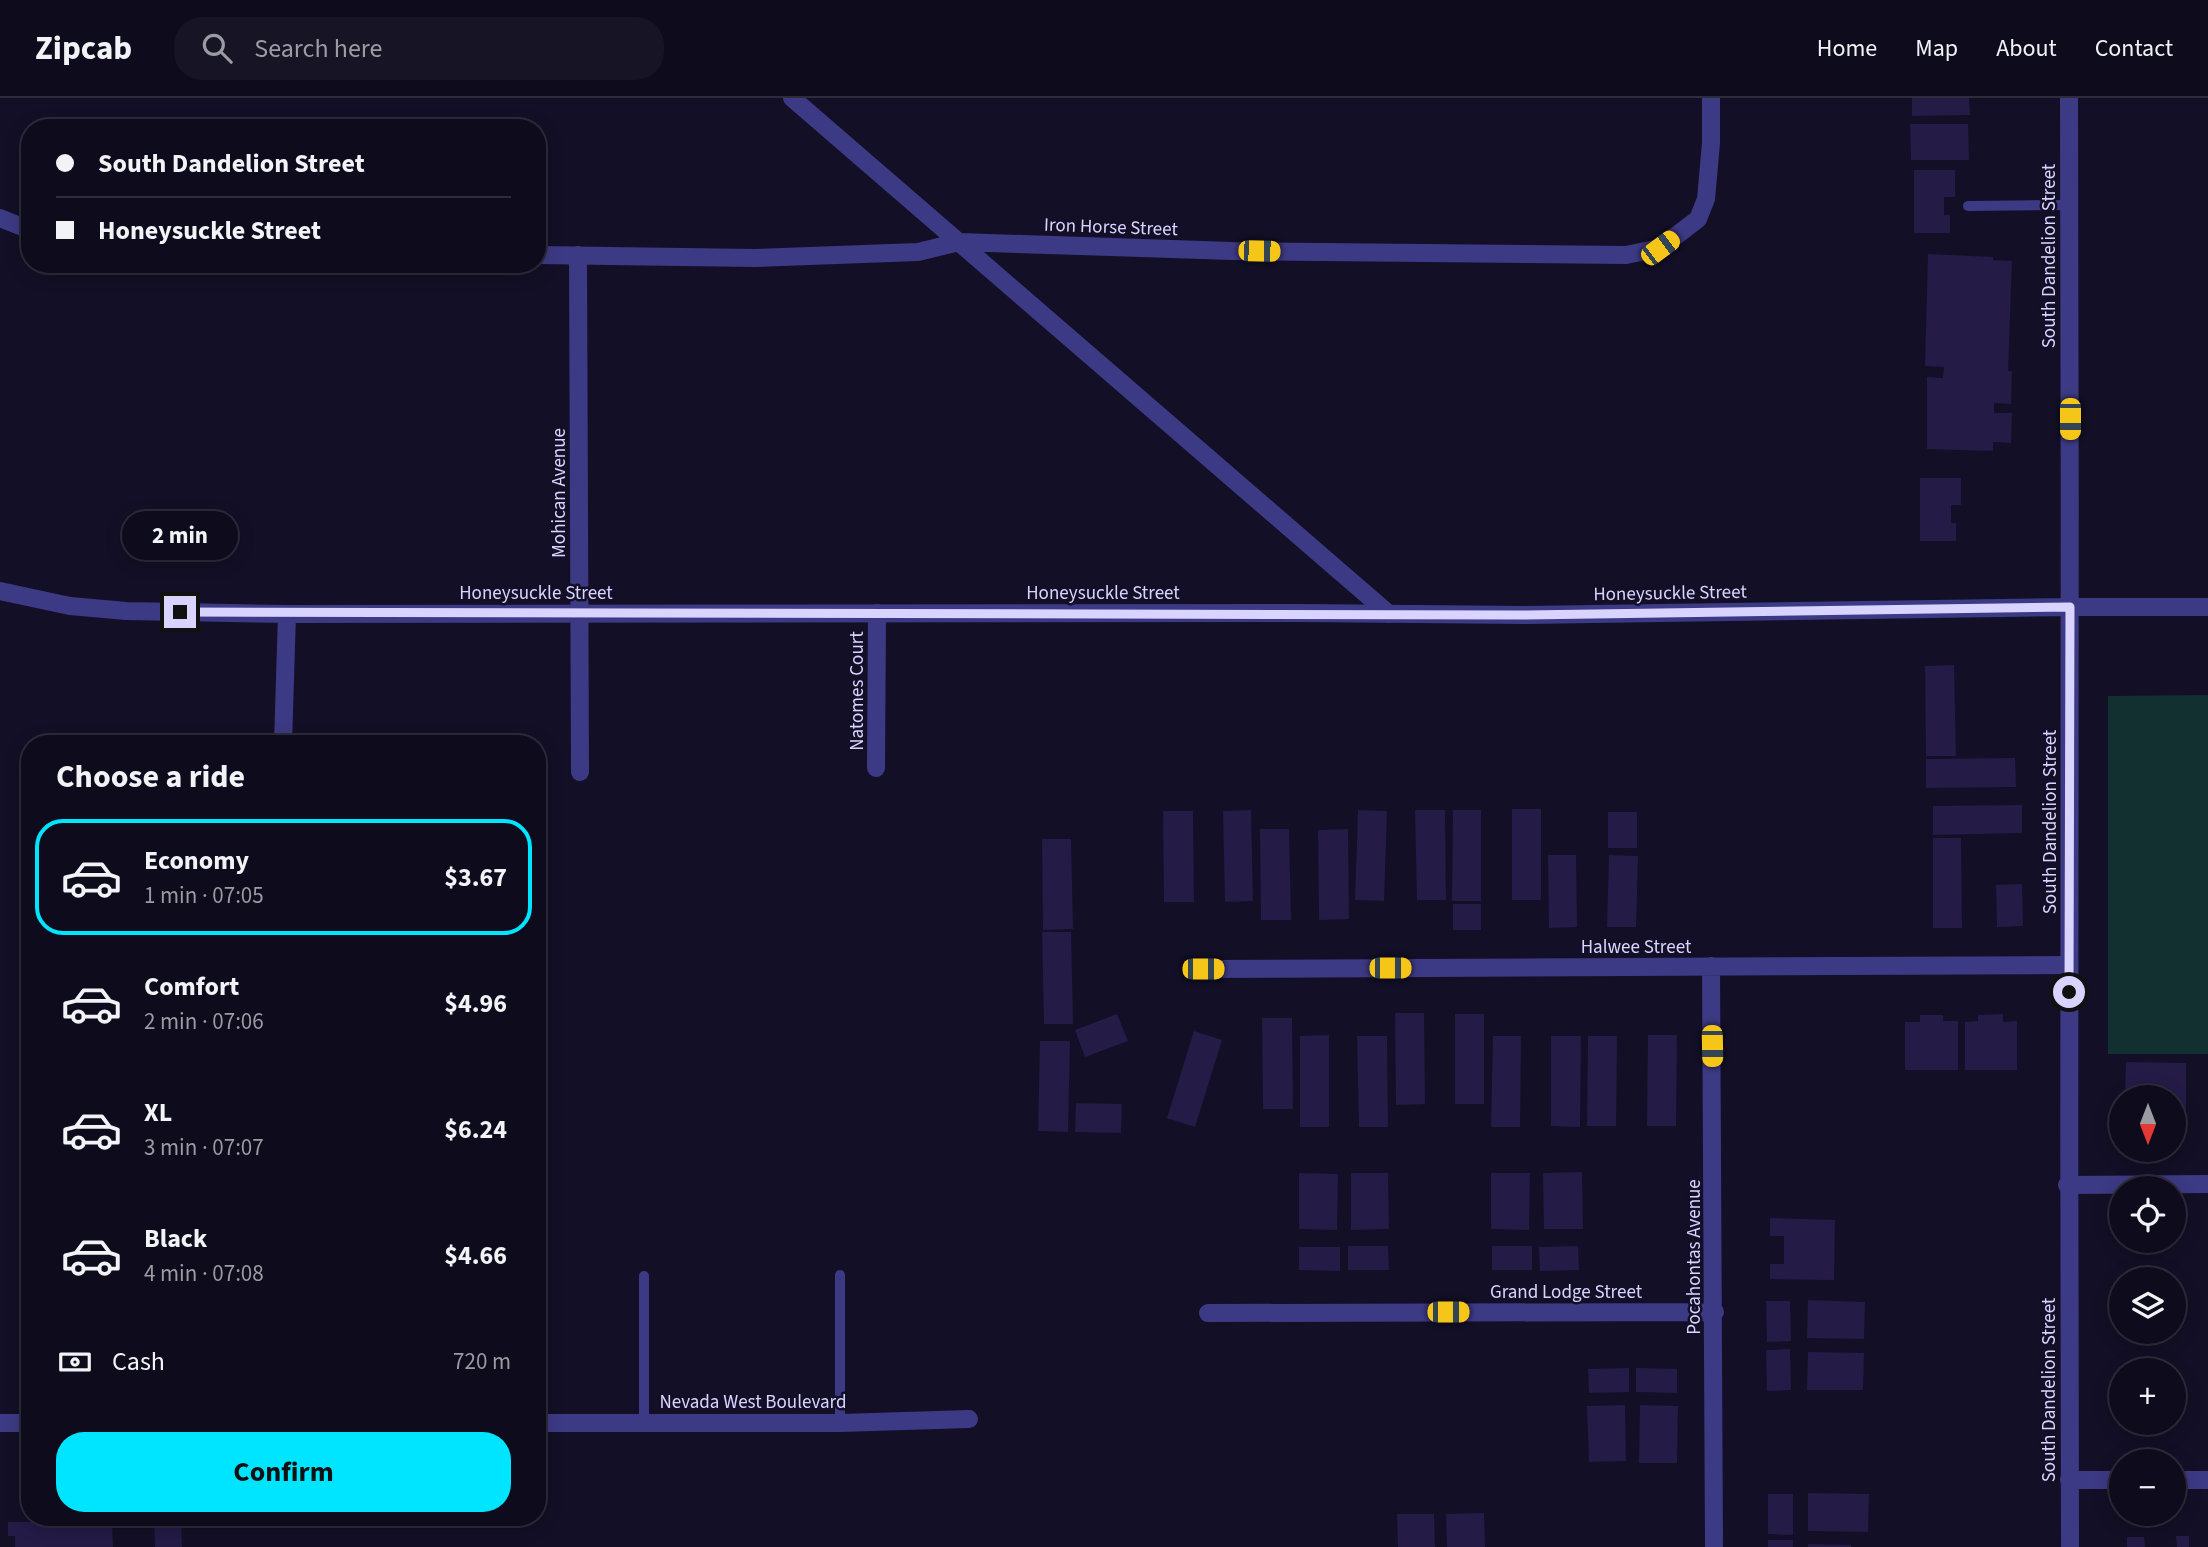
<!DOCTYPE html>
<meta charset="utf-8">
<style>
:root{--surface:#0e0b1c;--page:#171425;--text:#f1f3f6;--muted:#9b9ba3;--line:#2e2b3b;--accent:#00e5ff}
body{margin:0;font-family:"Source Sans 3",sans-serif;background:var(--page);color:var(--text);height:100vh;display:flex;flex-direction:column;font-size:26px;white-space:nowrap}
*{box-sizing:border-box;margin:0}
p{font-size:23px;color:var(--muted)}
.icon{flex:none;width:38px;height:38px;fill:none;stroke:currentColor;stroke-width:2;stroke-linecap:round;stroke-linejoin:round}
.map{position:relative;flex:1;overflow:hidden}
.side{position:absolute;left:21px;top:637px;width:525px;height:791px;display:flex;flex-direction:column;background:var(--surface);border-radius:28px;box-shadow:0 4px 18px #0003,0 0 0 2px var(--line)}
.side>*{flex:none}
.guide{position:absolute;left:21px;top:21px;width:525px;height:154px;border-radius:28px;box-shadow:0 4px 18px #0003,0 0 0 2px var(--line);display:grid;align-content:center;height:154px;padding:0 35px;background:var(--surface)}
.needle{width:46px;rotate:180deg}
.fabs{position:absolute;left:2109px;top:987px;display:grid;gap:14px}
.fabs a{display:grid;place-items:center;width:77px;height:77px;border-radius:50%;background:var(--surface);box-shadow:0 4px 18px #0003,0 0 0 2px var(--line);font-size:35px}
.end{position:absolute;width:32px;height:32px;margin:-16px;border:9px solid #d9d4ff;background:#111;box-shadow:0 0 0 4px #111}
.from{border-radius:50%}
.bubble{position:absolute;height:49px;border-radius:24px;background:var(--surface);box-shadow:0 4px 18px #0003,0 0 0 2px var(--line);font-size:23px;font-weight:700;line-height:49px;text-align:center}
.car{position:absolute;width:21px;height:42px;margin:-21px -10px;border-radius:9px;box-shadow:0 0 5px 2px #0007;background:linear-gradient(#f5c518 24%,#345 0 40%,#f5c518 0 76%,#345 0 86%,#f5c518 0)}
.guide b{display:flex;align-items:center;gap:24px;height:66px;font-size:26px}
.guide b+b{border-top:2px solid var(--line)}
.guide i{width:18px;height:18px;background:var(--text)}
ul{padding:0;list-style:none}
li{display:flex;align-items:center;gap:21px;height:116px;margin:0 14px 10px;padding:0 21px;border:4px solid transparent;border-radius:28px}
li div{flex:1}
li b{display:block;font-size:26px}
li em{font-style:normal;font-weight:700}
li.active{border-color:var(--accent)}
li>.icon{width:63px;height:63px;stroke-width:1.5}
h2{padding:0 35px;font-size:32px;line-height:84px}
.pay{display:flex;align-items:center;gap:18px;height:77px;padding:0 35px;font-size:26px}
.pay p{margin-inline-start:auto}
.button{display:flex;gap:14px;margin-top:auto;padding:14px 35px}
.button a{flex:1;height:80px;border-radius:28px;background:var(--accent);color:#111;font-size:28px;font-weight:700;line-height:80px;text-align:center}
header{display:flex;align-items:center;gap:42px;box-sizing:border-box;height:98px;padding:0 35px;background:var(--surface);border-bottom:2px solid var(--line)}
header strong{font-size:33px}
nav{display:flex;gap:38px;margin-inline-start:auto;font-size:24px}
.search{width:490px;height:63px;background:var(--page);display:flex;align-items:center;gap:18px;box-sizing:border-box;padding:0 24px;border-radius:28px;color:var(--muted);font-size:26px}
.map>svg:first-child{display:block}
.green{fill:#12302f}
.building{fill:#241b47}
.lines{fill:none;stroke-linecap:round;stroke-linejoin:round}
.service{stroke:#3d3a85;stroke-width:10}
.minor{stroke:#3d3a85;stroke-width:18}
.tertiary{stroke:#3d3a85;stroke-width:18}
.route{stroke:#d9d4ff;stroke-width:9}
.labels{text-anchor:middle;stroke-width:5;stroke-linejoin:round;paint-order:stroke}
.street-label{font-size:19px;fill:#d9d4ff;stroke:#130f26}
</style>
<header>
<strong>Zipcab</strong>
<div class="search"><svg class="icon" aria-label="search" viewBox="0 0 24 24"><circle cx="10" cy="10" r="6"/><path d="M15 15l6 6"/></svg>Search here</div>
<nav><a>Home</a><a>Map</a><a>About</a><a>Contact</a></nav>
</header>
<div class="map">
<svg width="2208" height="1449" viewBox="0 0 2208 1449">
<rect width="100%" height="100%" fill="#130f26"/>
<!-- green -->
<path class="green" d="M2208,597V956H2108V598Z"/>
<!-- building -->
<path class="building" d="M1912,0H1969L1970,17L1912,18Z
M1910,26H1968L1969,62H1911Z
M1914,72H1955V99H1944V117H1950V135H1914Z
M1928,156L1993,159V162L2012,163L2008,273H2012L2011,306L1994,305V315H2012L2011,345L1993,344V353L1927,351V279L1943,280L1944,269L1925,268Z
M1920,380H1961V407H1951V425H1956V443H1920Z
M1954,567L1956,658H1926L1925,568Z
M2015,660L2016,689L1926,690V661Z
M2022,707V735L1933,737V708Z
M1512,711H1541V802H1512Z
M1251,712L1253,803L1225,804L1223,713Z
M1358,712L1387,713L1384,803L1355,802Z
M1415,712H1445L1446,802H1417Z
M1453,712H1481V803H1452Z
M1163,713H1193L1194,804H1164Z
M1608,714H1637V750H1608Z
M1260,731H1289L1291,822H1261Z
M1348,731L1349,821L1319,822L1318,732Z
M1933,740H1961L1962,830H1933Z
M1042,741H1071L1073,831L1043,832Z
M1548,757H1576L1577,829L1549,830Z
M1609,757L1638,758L1636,829H1607Z
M2022,786L2023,828L1997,829L1996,787Z
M1453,806H1481V832H1453Z
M1042,834H1071L1073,926H1044Z
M1395,915H1424L1425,1006L1396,1007Z
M1117,916L1128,943L1085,959L1075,932Z
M1455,916H1484V1006H1455Z
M2003,916V924L2017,923V972H1965V924L1978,923V917Z
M1920,917H1943V923H1958V972H1905V924H1920Z
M1262,920H1292L1293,1011H1263Z
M1194,933L1222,942L1195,1029L1167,1020Z
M1329,937V1029H1300V938Z
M1648,937H1677L1676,1028H1647Z
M1357,938H1387L1388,1029H1359Z
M1493,938H1521L1520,1029H1491Z
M1551,938H1581L1580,1029L1551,1028Z
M1588,938H1617L1616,1028H1587Z
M1040,943H1070L1068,1034L1038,1033Z
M2126,964L2186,965V1036H2174V999H2125Z
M1076,1005L1122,1006L1121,1035L1075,1034Z
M1582,1074L1583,1131H1544L1543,1075Z
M1299,1075L1338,1076L1337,1132L1299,1131Z
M1351,1075H1388L1389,1131L1351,1132Z
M1491,1075H1530L1529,1132L1491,1131Z
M1770,1120L1835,1122L1834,1182L1770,1181V1166H1784V1138H1770Z
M1348,1148H1388L1389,1172H1348Z
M1492,1148H1532V1172H1492Z
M1578,1148L1579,1172L1540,1173L1539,1149Z
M1299,1149H1340V1173L1299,1172Z
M1808,1202L1865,1204L1864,1241L1807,1240Z
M1766,1203H1790L1791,1243L1767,1244Z
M1790,1251L1791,1292L1767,1293L1766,1252Z
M1808,1254L1864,1255L1863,1292H1807Z
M1629,1270V1294L1589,1295L1588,1271Z
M1636,1270L1677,1271V1295L1636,1294Z
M1625,1307L1626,1363L1589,1364L1587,1308Z
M1640,1307L1678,1308L1677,1365H1639Z
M1808,1395L1869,1396L1868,1434L1808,1433Z
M1768,1396H1793V1437L1768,1436Z
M1484,1415L1485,1449H1447L1446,1416Z
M1397,1416H1434L1435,1449H1398Z
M154,1419H181L182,1449H155Z
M112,1423L113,1449H15V1438H8V1424Z
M2176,1438H2189V1449H2177Z
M2127,1439H2144L2145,1449H2127Z
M1768,1442H1793V1449H1768Z
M1808,1446L1851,1447V1449H1808Z"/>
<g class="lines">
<!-- service -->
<path class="service" d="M1968,108L2069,107
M840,1177V1325
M644,1178V1325"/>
<!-- minor -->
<path class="minor" d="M792,0L1389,516
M0,120L30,132
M537,157L755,160L918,154L959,144L1232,153L1626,157L1660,150L1698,121L1706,101L1711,45V0
M578,157L580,674
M2070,509H2208
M283,646L287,516
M876,670L877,515
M1711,868L1714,1449
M1203,871L2069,867
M2067,1087L2208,1086
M1208,1215L1715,1214
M0,1325H30
M537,1325H840L969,1321
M2069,1382H2121
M2174,1382H2208"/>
<!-- tertiary -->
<path class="tertiary" d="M2069,0C2071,483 2068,966 2070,1449
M0,493L70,508L126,513L287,516L1301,515L1526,517L2070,509"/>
</g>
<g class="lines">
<!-- route -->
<path class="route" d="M180,514L1526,517L2070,509L2069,894"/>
</g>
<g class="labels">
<!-- street labels -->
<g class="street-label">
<text transform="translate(1111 128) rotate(2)" y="7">Iron Horse Street</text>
<text transform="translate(2048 158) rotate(-90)" y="7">South Dandelion Street</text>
<text transform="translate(558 395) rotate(-90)" y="7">Mohican Avenue</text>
<text x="536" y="501">Honeysuckle Street</text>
<text x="1103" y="501">Honeysuckle Street</text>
<text transform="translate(1670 494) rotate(-1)" y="7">Honeysuckle Street</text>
<text transform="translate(856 593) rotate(-90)" y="7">Natomes Court</text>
<text transform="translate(2049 724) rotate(-90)" y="7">South Dandelion Street</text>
<text x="1636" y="855">Halwee Street</text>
<text transform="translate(1693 1159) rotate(-90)" y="7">Pocahontas Avenue</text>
<text x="1566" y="1200">Grand Lodge Street</text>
<text transform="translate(2048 1292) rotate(-90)" y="7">South Dandelion Street</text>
<text x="753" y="1310">Nevada West Boulevard</text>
</g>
</g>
</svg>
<div class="fabs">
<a><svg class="needle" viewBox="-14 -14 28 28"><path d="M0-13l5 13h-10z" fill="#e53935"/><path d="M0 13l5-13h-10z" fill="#9b9ba3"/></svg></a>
<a><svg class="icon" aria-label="locate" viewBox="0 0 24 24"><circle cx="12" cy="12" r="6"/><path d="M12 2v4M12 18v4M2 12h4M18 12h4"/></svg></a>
<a><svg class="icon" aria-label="layers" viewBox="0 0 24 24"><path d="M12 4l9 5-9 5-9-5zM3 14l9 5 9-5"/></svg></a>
<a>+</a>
<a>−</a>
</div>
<i class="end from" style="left:2069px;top:894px"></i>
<i class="end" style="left:180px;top:514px"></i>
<div class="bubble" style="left:122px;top:413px;width:116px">2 min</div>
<i class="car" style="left:1660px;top:150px;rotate:53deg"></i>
<i class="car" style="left:1259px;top:153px;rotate:91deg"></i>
<i class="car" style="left:2070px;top:321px;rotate:180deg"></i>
<i class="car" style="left:1390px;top:870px;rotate:90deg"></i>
<i class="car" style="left:1203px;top:871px;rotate:90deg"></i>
<i class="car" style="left:1712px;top:948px;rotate:179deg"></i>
<i class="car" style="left:1448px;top:1214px;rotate:90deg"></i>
<div class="guide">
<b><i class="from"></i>South Dandelion Street</b>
<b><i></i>Honeysuckle Street</b>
</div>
<section class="side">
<h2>Choose a ride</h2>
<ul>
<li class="active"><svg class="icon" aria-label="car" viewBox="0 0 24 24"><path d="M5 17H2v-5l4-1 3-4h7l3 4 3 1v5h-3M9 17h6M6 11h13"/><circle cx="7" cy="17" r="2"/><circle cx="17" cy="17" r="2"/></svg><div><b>Economy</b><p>1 min · 07:05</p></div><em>$3.67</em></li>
<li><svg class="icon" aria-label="car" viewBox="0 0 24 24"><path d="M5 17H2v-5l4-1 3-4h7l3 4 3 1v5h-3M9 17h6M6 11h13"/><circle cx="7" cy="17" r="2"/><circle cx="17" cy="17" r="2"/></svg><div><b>Comfort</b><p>2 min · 07:06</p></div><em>$4.96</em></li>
<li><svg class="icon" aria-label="car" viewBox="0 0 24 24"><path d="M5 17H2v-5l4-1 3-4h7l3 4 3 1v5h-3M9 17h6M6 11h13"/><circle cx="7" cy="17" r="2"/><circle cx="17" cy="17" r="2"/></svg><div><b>XL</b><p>3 min · 07:07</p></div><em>$6.24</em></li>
<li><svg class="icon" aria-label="car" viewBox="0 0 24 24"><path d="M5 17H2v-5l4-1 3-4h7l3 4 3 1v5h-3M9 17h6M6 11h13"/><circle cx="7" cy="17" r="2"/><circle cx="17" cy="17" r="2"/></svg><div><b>Black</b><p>4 min · 07:08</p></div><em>$4.66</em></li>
</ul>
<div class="pay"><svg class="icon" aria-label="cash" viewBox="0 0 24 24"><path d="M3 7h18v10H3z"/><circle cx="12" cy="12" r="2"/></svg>Cash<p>720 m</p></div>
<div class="button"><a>Confirm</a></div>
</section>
</div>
